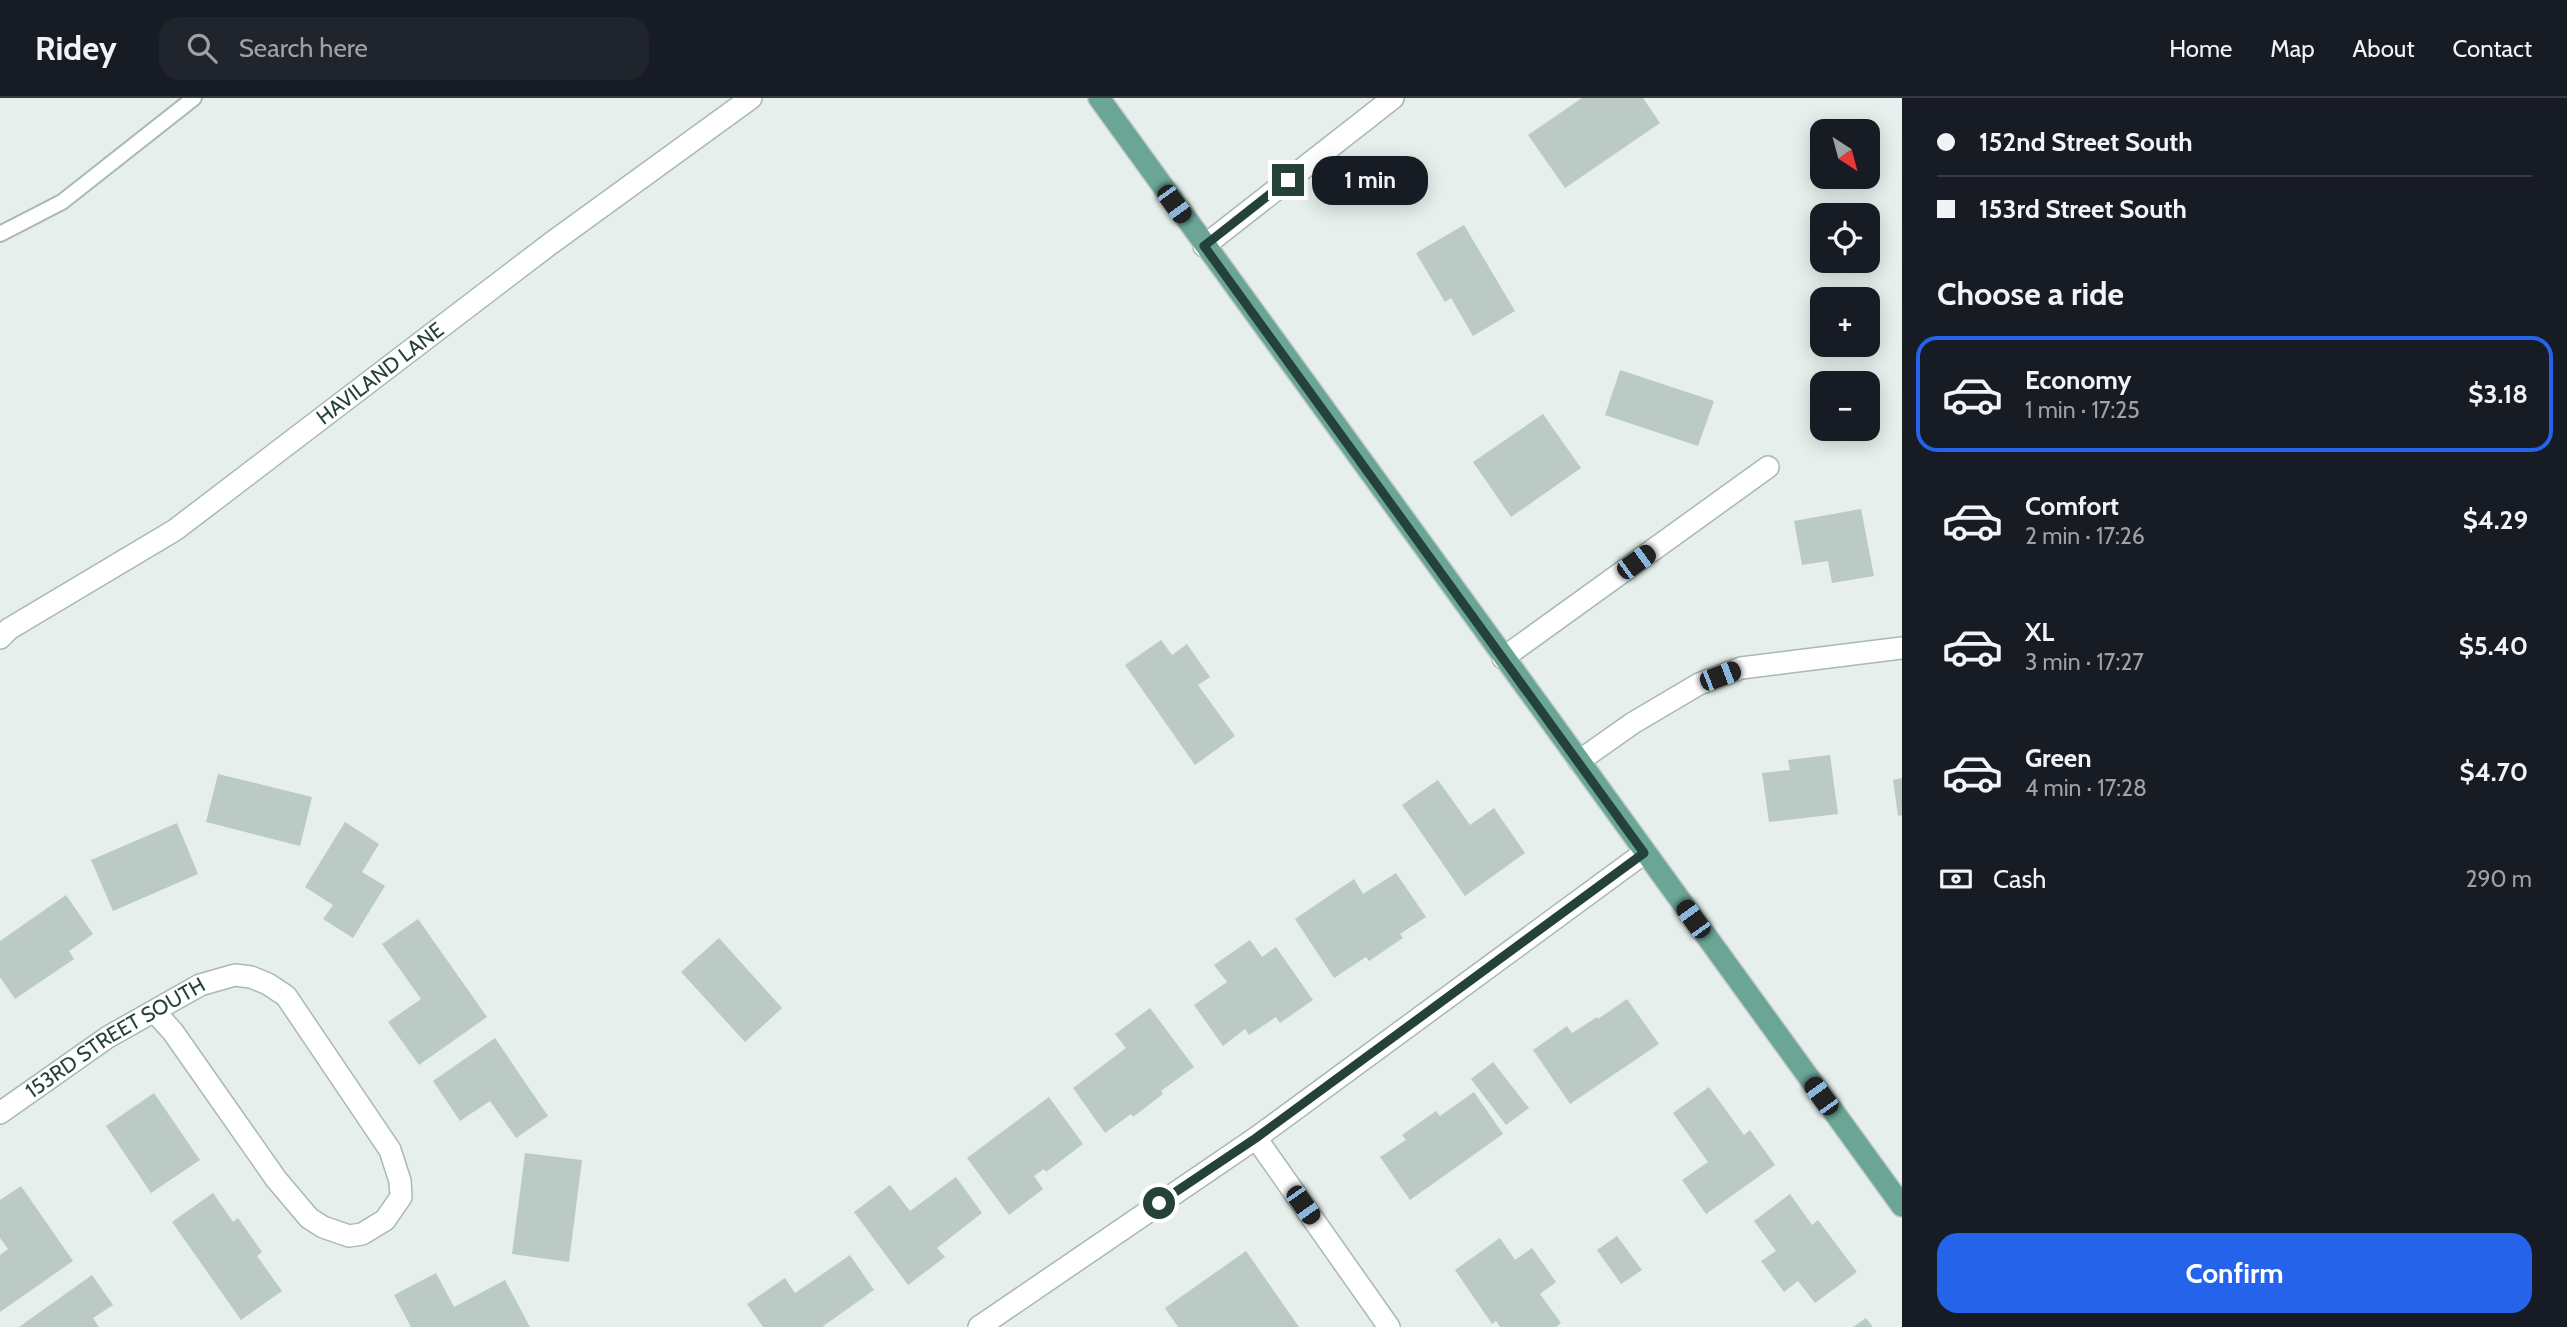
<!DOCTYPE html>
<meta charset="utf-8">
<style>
:root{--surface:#171b24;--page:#20242c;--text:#f1f3f6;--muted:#9ea1a6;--line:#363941;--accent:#2563eb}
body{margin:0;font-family:Cabin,sans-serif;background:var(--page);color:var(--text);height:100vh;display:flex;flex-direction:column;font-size:26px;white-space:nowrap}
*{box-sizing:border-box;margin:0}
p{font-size:23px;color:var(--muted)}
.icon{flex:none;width:38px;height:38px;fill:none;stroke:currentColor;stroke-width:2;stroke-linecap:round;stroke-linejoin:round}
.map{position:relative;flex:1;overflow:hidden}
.panel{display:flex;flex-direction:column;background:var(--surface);width:665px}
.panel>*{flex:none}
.top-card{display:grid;align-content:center;height:154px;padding:0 35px;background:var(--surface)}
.needle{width:46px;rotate:144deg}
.buttons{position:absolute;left:1810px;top:21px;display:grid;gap:14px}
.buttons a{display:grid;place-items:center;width:70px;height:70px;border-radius:14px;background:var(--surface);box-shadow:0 4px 18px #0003;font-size:35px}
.end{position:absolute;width:32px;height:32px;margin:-16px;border:9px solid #24423a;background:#fff;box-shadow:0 0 0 4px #fff}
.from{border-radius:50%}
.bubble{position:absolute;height:49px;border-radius:21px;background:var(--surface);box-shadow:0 4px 18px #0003;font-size:23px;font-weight:800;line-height:49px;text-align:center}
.car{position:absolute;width:21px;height:42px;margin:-21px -10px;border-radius:9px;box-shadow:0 0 5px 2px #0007;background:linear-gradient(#222 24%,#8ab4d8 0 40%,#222 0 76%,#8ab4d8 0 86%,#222 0)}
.top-card b{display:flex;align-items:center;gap:24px;height:66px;font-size:26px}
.top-card b+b{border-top:2px solid var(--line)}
.top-card i{width:18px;height:18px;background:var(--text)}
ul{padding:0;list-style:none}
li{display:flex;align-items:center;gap:21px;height:116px;margin:0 14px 10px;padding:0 21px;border:4px solid transparent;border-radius:21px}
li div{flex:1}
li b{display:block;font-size:26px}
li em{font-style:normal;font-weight:800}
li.current{border-color:var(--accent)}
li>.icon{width:63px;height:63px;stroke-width:1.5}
h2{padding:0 35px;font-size:32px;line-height:84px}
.pay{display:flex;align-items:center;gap:18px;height:77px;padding:0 35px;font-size:26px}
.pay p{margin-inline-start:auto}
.primary-button{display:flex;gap:14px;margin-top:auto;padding:14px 35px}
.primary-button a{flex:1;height:80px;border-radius:21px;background:var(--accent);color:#fff;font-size:28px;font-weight:800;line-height:80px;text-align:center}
header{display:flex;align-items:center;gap:42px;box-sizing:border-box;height:98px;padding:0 35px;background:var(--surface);border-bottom:2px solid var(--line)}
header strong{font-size:33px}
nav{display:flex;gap:38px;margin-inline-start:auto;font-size:24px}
.search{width:490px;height:63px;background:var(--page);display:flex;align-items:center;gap:18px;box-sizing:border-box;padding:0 24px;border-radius:21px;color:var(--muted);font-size:26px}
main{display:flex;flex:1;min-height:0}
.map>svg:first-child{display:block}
.building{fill:#bbcac4}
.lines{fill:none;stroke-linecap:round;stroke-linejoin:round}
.service-casing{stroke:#a8b8b2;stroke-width:18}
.minor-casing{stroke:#a8b8b2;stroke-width:24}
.primary-casing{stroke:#c2cac8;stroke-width:24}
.service{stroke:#fff;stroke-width:14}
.minor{stroke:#fff;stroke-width:21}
.primary{stroke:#6aa596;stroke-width:21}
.route{stroke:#24423a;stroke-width:9}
.labels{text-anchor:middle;stroke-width:5;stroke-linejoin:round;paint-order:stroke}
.street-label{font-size:21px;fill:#24423a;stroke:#f7fbf9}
</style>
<header>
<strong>Ridey</strong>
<div class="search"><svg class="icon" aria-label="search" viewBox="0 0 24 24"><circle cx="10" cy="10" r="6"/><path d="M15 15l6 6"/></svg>Search here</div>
<nav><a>Home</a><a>Map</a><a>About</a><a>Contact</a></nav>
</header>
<main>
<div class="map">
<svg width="1902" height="1229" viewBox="0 0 1902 1229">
<rect width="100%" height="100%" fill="#e6efeb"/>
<!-- building -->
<path class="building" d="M1582,0H1643L1660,25L1565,90L1528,37Z
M1464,127L1515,213L1473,238L1451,200L1445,204L1416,155Z
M1620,272L1714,303L1698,348L1605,317Z
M1543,316L1581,370L1511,419L1473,364Z
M1861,411L1874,478L1832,485L1828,463L1802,467L1794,423Z
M1161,542L1172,557L1187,546L1210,579L1198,587L1235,638L1195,667L1125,567Z
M1830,657L1838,716L1769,724L1762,675L1790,672L1788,662Z
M218,676L312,699L300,748L206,724Z
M1902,680V717L1898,718L1893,682Z
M1438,682L1470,727L1494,710L1525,755L1465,798L1402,707Z
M345,724L379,746L362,774L385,788L353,840L323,821L333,807L305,789Z
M177,725L198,776L113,813L91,762Z
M1396,775L1426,819L1400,836L1403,840L1369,863L1366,859L1334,880L1295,821L1354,781L1363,796Z
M66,797L93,836L69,853L74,861L15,901L0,879V843Z
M418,821L487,919L419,967L388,924L421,901L382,846Z
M719,840L782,910L745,944L681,874Z
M1250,842L1262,859L1276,849L1313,902L1280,925L1276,919L1249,937L1245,931L1223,948L1194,907L1227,884L1214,867Z
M1627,901L1659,946L1570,1006L1533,952L1567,928L1572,935L1597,919L1598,921Z
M1150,910L1194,969L1161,993L1163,996L1133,1019L1131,1016L1105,1035L1073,990L1126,950L1115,936Z
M495,940L548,1018L516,1040L490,1003L460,1023L433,983Z
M1493,964L1529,1010L1506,1027L1471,981Z
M1709,989L1744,1037L1750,1032L1775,1067L1706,1116L1682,1082L1708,1064L1673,1015Z
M1474,994L1503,1036L1410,1102L1380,1059L1406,1042L1402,1037L1436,1013L1440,1018Z
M154,995L200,1062L151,1095L106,1028Z
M1049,999L1083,1046L1046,1074L1044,1071L1034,1078L1043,1091L1009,1117L967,1060Z
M525,1055L582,1062L569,1164L512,1156Z
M956,1079L982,1115L937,1150L945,1159L908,1187L854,1114L890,1087L910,1113Z
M21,1088L73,1163L0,1214V1157L8,1151L0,1140V1102Z
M213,1095L233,1124L238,1120L262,1154L257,1158L282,1193L241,1222L172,1124Z
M1790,1096L1812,1127L1818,1122L1857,1174L1815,1205L1798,1183L1784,1194L1761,1163L1776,1153L1754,1123Z
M1617,1138L1642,1172L1621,1186L1597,1152Z
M1500,1140L1515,1162L1532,1150L1556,1184L1540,1196L1561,1225L1556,1229H1500L1496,1223L1492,1226L1455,1172Z
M1246,1153L1299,1229H1178L1165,1210Z
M850,1157L874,1192L822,1229H763L747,1206L785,1180L795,1195Z
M436,1175L454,1209L505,1182L530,1229H411L394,1197Z
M92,1177L113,1207L93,1220L99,1229H19Z
M1866,1220L1873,1229H1853Z"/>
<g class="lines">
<defs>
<path id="service" d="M0,136L62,104L194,0"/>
<g id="minor">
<path d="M1204,148L1393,0"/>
<path id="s1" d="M0,540L9,531L175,432L550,146L751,0"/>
<path d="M1503,560L1768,369"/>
<path d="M1579,663L1633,625L1699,586L1741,570L1902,550"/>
<path id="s2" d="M0,1015L108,939L200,887L235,877L251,879L268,886L286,898L390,1052L400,1083L401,1099L385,1122L362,1136L349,1138L323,1129L309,1120L276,1081L173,934L155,914"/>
<path d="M1256,1040L1389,1229"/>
<path d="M979,1229L1256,1040L1644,755"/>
</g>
<path id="primary" d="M1099,0L1902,1108"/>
</defs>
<!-- service casing -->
<use href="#service" class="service-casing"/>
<!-- minor casing -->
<use href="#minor" class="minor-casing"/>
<!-- primary casing -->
<use href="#primary" class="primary-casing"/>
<!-- service -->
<use href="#service" class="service"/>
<!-- minor -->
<use href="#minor" class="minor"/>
<!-- primary -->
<use href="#primary" class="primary"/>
</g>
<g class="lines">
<!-- route -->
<path class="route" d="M1159,1105L1256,1040L1644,755L1204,148L1288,82"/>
</g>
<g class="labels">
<!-- street labels -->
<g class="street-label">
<text dy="7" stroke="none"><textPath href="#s1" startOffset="464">HAVILAND LANE</textPath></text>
<text dy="7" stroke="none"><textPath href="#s2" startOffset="138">153RD STREET SOUTH</textPath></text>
</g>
</g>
</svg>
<div class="buttons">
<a><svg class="needle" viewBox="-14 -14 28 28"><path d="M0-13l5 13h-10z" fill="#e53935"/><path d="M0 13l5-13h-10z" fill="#9ea1a6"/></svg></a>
<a><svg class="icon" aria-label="locate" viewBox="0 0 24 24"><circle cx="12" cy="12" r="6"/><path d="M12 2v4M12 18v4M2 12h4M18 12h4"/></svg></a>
<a>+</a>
<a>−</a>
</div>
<i class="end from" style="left:1159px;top:1105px"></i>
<i class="end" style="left:1288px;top:82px"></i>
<div class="bubble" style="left:1312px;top:58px;width:116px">1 min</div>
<i class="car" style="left:1174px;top:106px;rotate:144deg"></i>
<i class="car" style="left:1636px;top:464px;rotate:54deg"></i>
<i class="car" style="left:1720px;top:578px;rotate:69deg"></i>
<i class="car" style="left:1693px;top:821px;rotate:324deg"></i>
<i class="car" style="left:1821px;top:998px;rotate:324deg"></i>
<i class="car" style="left:1303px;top:1107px;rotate:145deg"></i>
</div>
<section class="panel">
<div class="top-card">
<b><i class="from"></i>152nd Street South</b>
<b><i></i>153rd Street South</b>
</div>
<h2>Choose a ride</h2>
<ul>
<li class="current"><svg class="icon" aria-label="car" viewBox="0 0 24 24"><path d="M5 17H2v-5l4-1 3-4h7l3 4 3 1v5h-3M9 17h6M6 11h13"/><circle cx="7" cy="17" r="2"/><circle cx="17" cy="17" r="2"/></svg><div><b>Economy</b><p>1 min · 17:25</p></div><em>$3.18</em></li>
<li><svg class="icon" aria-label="car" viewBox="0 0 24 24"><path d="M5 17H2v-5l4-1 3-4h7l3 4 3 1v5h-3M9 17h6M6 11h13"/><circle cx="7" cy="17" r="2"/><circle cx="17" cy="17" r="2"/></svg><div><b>Comfort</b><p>2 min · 17:26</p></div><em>$4.29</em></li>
<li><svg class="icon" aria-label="car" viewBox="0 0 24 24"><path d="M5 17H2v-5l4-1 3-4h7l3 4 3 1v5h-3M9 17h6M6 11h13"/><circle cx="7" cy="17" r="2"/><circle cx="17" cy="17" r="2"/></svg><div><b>XL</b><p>3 min · 17:27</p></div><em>$5.40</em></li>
<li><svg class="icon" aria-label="car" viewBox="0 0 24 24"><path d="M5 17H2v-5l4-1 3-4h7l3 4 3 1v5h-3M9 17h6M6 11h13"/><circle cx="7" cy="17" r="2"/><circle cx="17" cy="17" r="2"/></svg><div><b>Green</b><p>4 min · 17:28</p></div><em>$4.70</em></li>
</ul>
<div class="pay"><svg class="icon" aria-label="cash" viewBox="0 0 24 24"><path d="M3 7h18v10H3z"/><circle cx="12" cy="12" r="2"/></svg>Cash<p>290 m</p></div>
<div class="primary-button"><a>Confirm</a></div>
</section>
</main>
